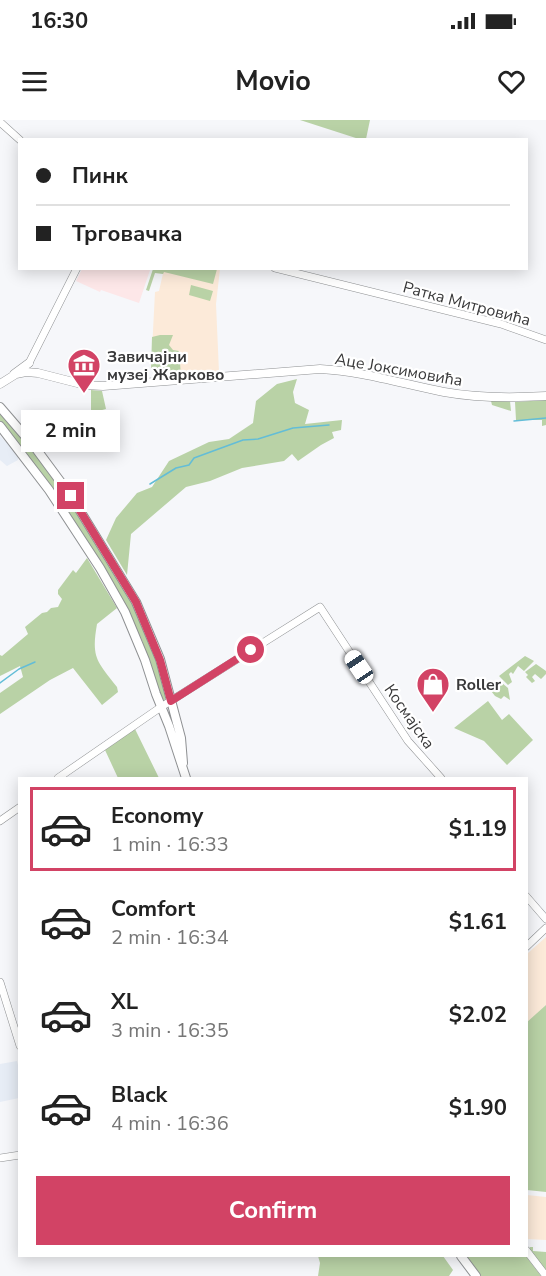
<!DOCTYPE html>
<meta charset="utf-8">
<style>
:root{--surface:#fff;--page:#f2f2f2;--text:#222;--muted:#767676;--line:#e0e0e0;--accent:#d24365}
body{margin:0;font-family:"Nunito Sans",sans-serif;background:var(--page);color:var(--text);height:100vh;display:flex;flex-direction:column;font-size:22px;white-space:nowrap}
*{box-sizing:border-box;margin:0}
p{font-size:20px;color:var(--muted)}
.icon{flex:none;width:33px;height:33px;fill:none;stroke:currentColor;stroke-width:2;stroke-linecap:round;stroke-linejoin:round}
.map{position:relative;flex:1;overflow:hidden}
.side{position:absolute;left:18px;top:657px;width:510px;height:480px;display:flex;flex-direction:column;background:var(--surface);border-radius:0px;box-shadow:0 3px 15px #0003}
.side>*{flex:none}
.guide{position:absolute;left:18px;top:18px;width:510px;height:132px;border-radius:0px;box-shadow:0 3px 15px #0003;display:grid;align-content:center;height:132px;padding:0 18px;background:var(--surface)}
.end{position:absolute;width:27px;height:27px;margin:-14px;border:8px solid #d24365;background:#fff;box-shadow:0 0 0 3px #fff}
.from{border-radius:50%}
.bubble{position:absolute;height:42px;border-radius:0px;background:var(--surface);box-shadow:0 3px 15px #0003;font-size:20px;font-weight:700;line-height:42px;text-align:center}
.car{position:absolute;width:18px;height:36px;margin:-18px -9px;border-radius:8px;box-shadow:0 0 4px 2px #0007;background:linear-gradient(#fff 24%,#345 0 40%,#fff 0 76%,#345 0 86%,#fff 0)}
.guide b{display:flex;align-items:center;gap:21px;height:57px;font-size:22px}
.guide b+b{border-top:2px solid var(--line)}
.guide i{width:15px;height:15px;background:var(--text)}
ul{padding:10px 0 0;list-style:none}
li{display:flex;align-items:center;gap:18px;height:84px;margin:0 12px 9px;padding:0 6px;border:3px solid transparent;border-radius:0px}
li div{flex:1}
li b{display:block;font-size:22px}
li em{font-style:normal;font-weight:700}
li.current{border-color:var(--accent)}
li>.icon{width:54px;height:54px;stroke-width:1.5}
.primary-button{display:flex;gap:12px;margin-top:auto;padding:12px 18px}
.primary-button a{flex:1;height:69px;border-radius:0px;background:var(--accent);color:#fff;font-size:24px;font-weight:700;line-height:69px;text-align:center}
.status{display:flex;justify-content:space-between;align-items:center;height:42px;padding:0 30px;background:var(--surface);direction:ltr}
.status svg{height:16px;fill:currentColor}
header{display:flex;justify-content:space-between;align-items:center;height:78px;padding:0 18px;background:var(--surface);font-size:27px;font-weight:700}
.map>svg:first-child{display:block}
.built{fill:#e7edf6}
.education{fill:#fcead9}
.medical{fill:#fde7e8}
.green{fill:#b9d2a6}
.lines{fill:none;stroke-linecap:round;stroke-linejoin:round}
.stream{stroke:#63bdd7;stroke-width:1.5}
.tertiary-casing{stroke:#8f9193;stroke-width:8}
.secondary-casing{stroke:#8f9193;stroke-width:9}
.primary-casing{stroke:#8f9193;stroke-width:10}
.tertiary{stroke:#fff;stroke-width:7}
.secondary{stroke:#fff;stroke-width:8}
.primary{stroke:#fff;stroke-width:8}
.route{stroke:#d24365;stroke-width:8}
.labels{text-anchor:middle;stroke-width:4.5;stroke-linejoin:round;paint-order:stroke}
.street-label{font-size:16px;fill:#39393a;stroke:#fff}
.poi-label{font-size:16px;font-weight:bold;fill:#39393a;stroke:#fff;text-anchor:start}
</style>
<div class="status"><b>16:30</b><svg viewBox="0 0 49 12"><path d="M0 12V9h3v3zM5 12V6h3v6zM10 12V3h3v9zM15 12V0h3v12zM26 1h20v11H26zM47 4h2v5h-2z"/></svg></div>
<header><svg class="icon" aria-label="menu" viewBox="0 0 24 24"><path d="M4 6h16M4 12h16M4 18h16"/></svg>Movio<svg class="icon" aria-label="heart" viewBox="0 0 24 24"><path d="M12 20l-8-8c-3-5 5-10 8-4 3-6 11-1 8 4z"/></svg></header>
<div class="map">
<svg width="546" height="1156" viewBox="0 0 546 1156">
<rect width="100%" height="100%" fill="#f6f7fa"/>
<!-- built -->
<path class="built" d="M0,316L18,334V340L7,346L0,340Z
M17,941L19,949V978L0,982V944Z"/>
<!-- education -->
<path class="education" d="M164,149H220L216,184L219,252L166,257L163,248L151,250L155,172L159,171Z
M546,817V885L527,903V834Z
M527,1075L546,1077V1120L527,1119Z"/>
<!-- medical -->
<path class="medical" d="M148,149L150,150L139,183L101,170L100,172L76,161L82,149Z"/>
<!-- green -->
<path class="green" d="M300,0H370L366,19L362,20Z
M153,149H217L213,164L164,152L163,154L155,153L149,171L146,170Z
M191,165L213,171L210,181L189,175Z
M160,215H173L169,225L173,230L179,231L181,255L166,257L163,248L151,250L152,217Z
M297,259L293,272L295,283L309,290L305,304L342,300L341,310L332,312L334,318L321,325L298,341L292,334L284,341L242,348L210,361L186,367L131,414L127,455L106,420L116,398L137,373L152,367L169,341L209,322L229,319L253,303L256,281L277,264Z
M91,270L102,271L106,289L91,293Z
M546,280V305L542,306V300H516L515,282Z
M491,281H510L511,291L492,285Z
M0,292L66,373L126,469L145,506L167,573L165,580L161,579L142,520L126,489L0,302Z
M87,438L117,488L97,504C91,538 97,541 117,567L118,572L102,585L73,548L50,560L0,594V573L23,557L20,546L0,556V535L2,536L28,514L25,507L42,493L47,492L51,488L58,487L62,479L58,474V470L73,450L76,453Z
M525,536L534,541L524,551L518,546L513,554L511,552L509,554L512,562L508,565L499,556Z
M536,544L546,551V554L541,559L535,554L532,557L535,561L532,563L526,557L528,555L525,552Z
M495,561L499,565L502,563L508,568L510,580L504,576L501,579L495,576L488,567Z
M488,581L502,600L509,594L533,620L507,645L484,621L454,608Z
M135,609L159,658H118L105,630Z
M546,885V1072L527,1070L526,903Z
M530,1127H533V1131L546,1132V1151L529,1129Z
M318,1136H443L453,1150L449,1156H318L320,1143Z
M466,1136H526L541,1156H481Z"/>
<g class="lines">
<!-- stream -->
<path class="stream" d="M514,301L546,298
M150,364L176,348L189,345L194,338L243,320L258,319L293,308L329,305
M0,563L19,549L35,542"/>
<defs>
<path id="tertiary" d="M0,2L20,20
M275,148L501,204L546,220
M29,243L77,148
M58,658L161,587L320,487L408,621L441,658
M0,701L20,687
M526,776L546,799
M526,827L546,808
M0,862L20,926
M0,1038L20,1035
M526,1130L546,1156"/>
<path id="secondary" d="M14,254L29,243
M0,264L16,254L26,252L38,253L85,265L103,266L320,249C361,251 403,264 444,272C477,278 512,278 546,276"/>
<path id="primary" d="M0,287L37,330L71,376L136,482L160,539L181,618L183,643
M0,306L49,370L100,448L125,492L145,540L156,574L169,606L186,658
M461,1136L476,1156"/>
</defs>
<!-- tertiary casing -->
<use href="#tertiary" class="tertiary-casing"/>
<!-- secondary casing -->
<use href="#secondary" class="secondary-casing"/>
<!-- primary casing -->
<use href="#primary" class="primary-casing"/>
<!-- tertiary -->
<use href="#tertiary" class="tertiary"/>
<!-- secondary -->
<use href="#secondary" class="secondary"/>
<!-- primary -->
<use href="#primary" class="primary"/>
</g>
<g class="lines">
<!-- route -->
<path class="route" d="M71,376L136,482L160,540L171,581L251,530"/>
</g>
<!-- icons -->
<defs>
<symbol id="museum-pin" viewBox="-11 -11 22 30"><path d="M0 17L-7.5 6A9.5 9.5 0 1 1 7.5 6Z" fill="#d24365" stroke="#fff"/><path d="M0-6L6-3V-2H-6V-3ZM-5-1h2V3h-2ZM-1-1h2V3h-2ZM3-1h2V3H3ZM-6 4H6V6H-6Z" fill="#fff"/></symbol>
<symbol id="shop-pin" viewBox="-11 -11 22 30"><path d="M0 17L-7.5 6A9.5 9.5 0 1 1 7.5 6Z" fill="#d24365" stroke="#fff"/><path d="M-5-2.5h2.3a2.7 3.5 0 0 1 5.4 0H5L5.5 6h-11ZM-1.5-2.5h3a1.5 2.3 0 0 0-3 0Z" fill="#fff"/></symbol>
</defs>
<g fill-rule="evenodd">
<use href="#museum-pin" x="65" y="226" width="38" height="52"/>
<use href="#shop-pin" x="414" y="545" width="38" height="52"/>
</g>
<g class="labels">
<!-- street labels -->
<g class="street-label">
<text transform="translate(467 183) rotate(15)" y="6">Ратка Митровића</text>
<text transform="translate(399 249) rotate(10)" y="6">Аце Јоксимовића</text>
<text transform="translate(410 596) rotate(55)" y="6">Космајска</text>
</g>
<!-- poi labels -->
<g class="poi-label">
<text x="107" y="242">Завичајни<tspan x="107" dy="18">музеј Жарково</tspan></text>
<text x="456" y="570">Roller</text>
</g>
</g>
</svg>
<i class="end from" style="left:251px;top:530px"></i>
<i class="end" style="left:71px;top:376px"></i>
<div class="bubble" style="left:21px;top:290px;width:99px">2 min</div>
<i class="car" style="left:359px;top:547px;rotate:326deg"></i>
<div class="guide">
<b><i class="from"></i>Пинк</b>
<b><i></i>Трговачка</b>
</div>
<section class="side">
<ul>
<li class="current"><svg class="icon" aria-label="car" viewBox="0 0 24 24"><path d="M5 17H2v-5l4-1 3-4h7l3 4 3 1v5h-3M9 17h6M6 11h13"/><circle cx="7" cy="17" r="2"/><circle cx="17" cy="17" r="2"/></svg><div><b>Economy</b><p>1 min · 16:33</p></div><em>$1.19</em></li>
<li><svg class="icon" aria-label="car" viewBox="0 0 24 24"><path d="M5 17H2v-5l4-1 3-4h7l3 4 3 1v5h-3M9 17h6M6 11h13"/><circle cx="7" cy="17" r="2"/><circle cx="17" cy="17" r="2"/></svg><div><b>Comfort</b><p>2 min · 16:34</p></div><em>$1.61</em></li>
<li><svg class="icon" aria-label="car" viewBox="0 0 24 24"><path d="M5 17H2v-5l4-1 3-4h7l3 4 3 1v5h-3M9 17h6M6 11h13"/><circle cx="7" cy="17" r="2"/><circle cx="17" cy="17" r="2"/></svg><div><b>XL</b><p>3 min · 16:35</p></div><em>$2.02</em></li>
<li><svg class="icon" aria-label="car" viewBox="0 0 24 24"><path d="M5 17H2v-5l4-1 3-4h7l3 4 3 1v5h-3M9 17h6M6 11h13"/><circle cx="7" cy="17" r="2"/><circle cx="17" cy="17" r="2"/></svg><div><b>Black</b><p>4 min · 16:36</p></div><em>$1.90</em></li>
</ul>
<div class="primary-button"><a>Confirm</a></div>
</section>
</div>
